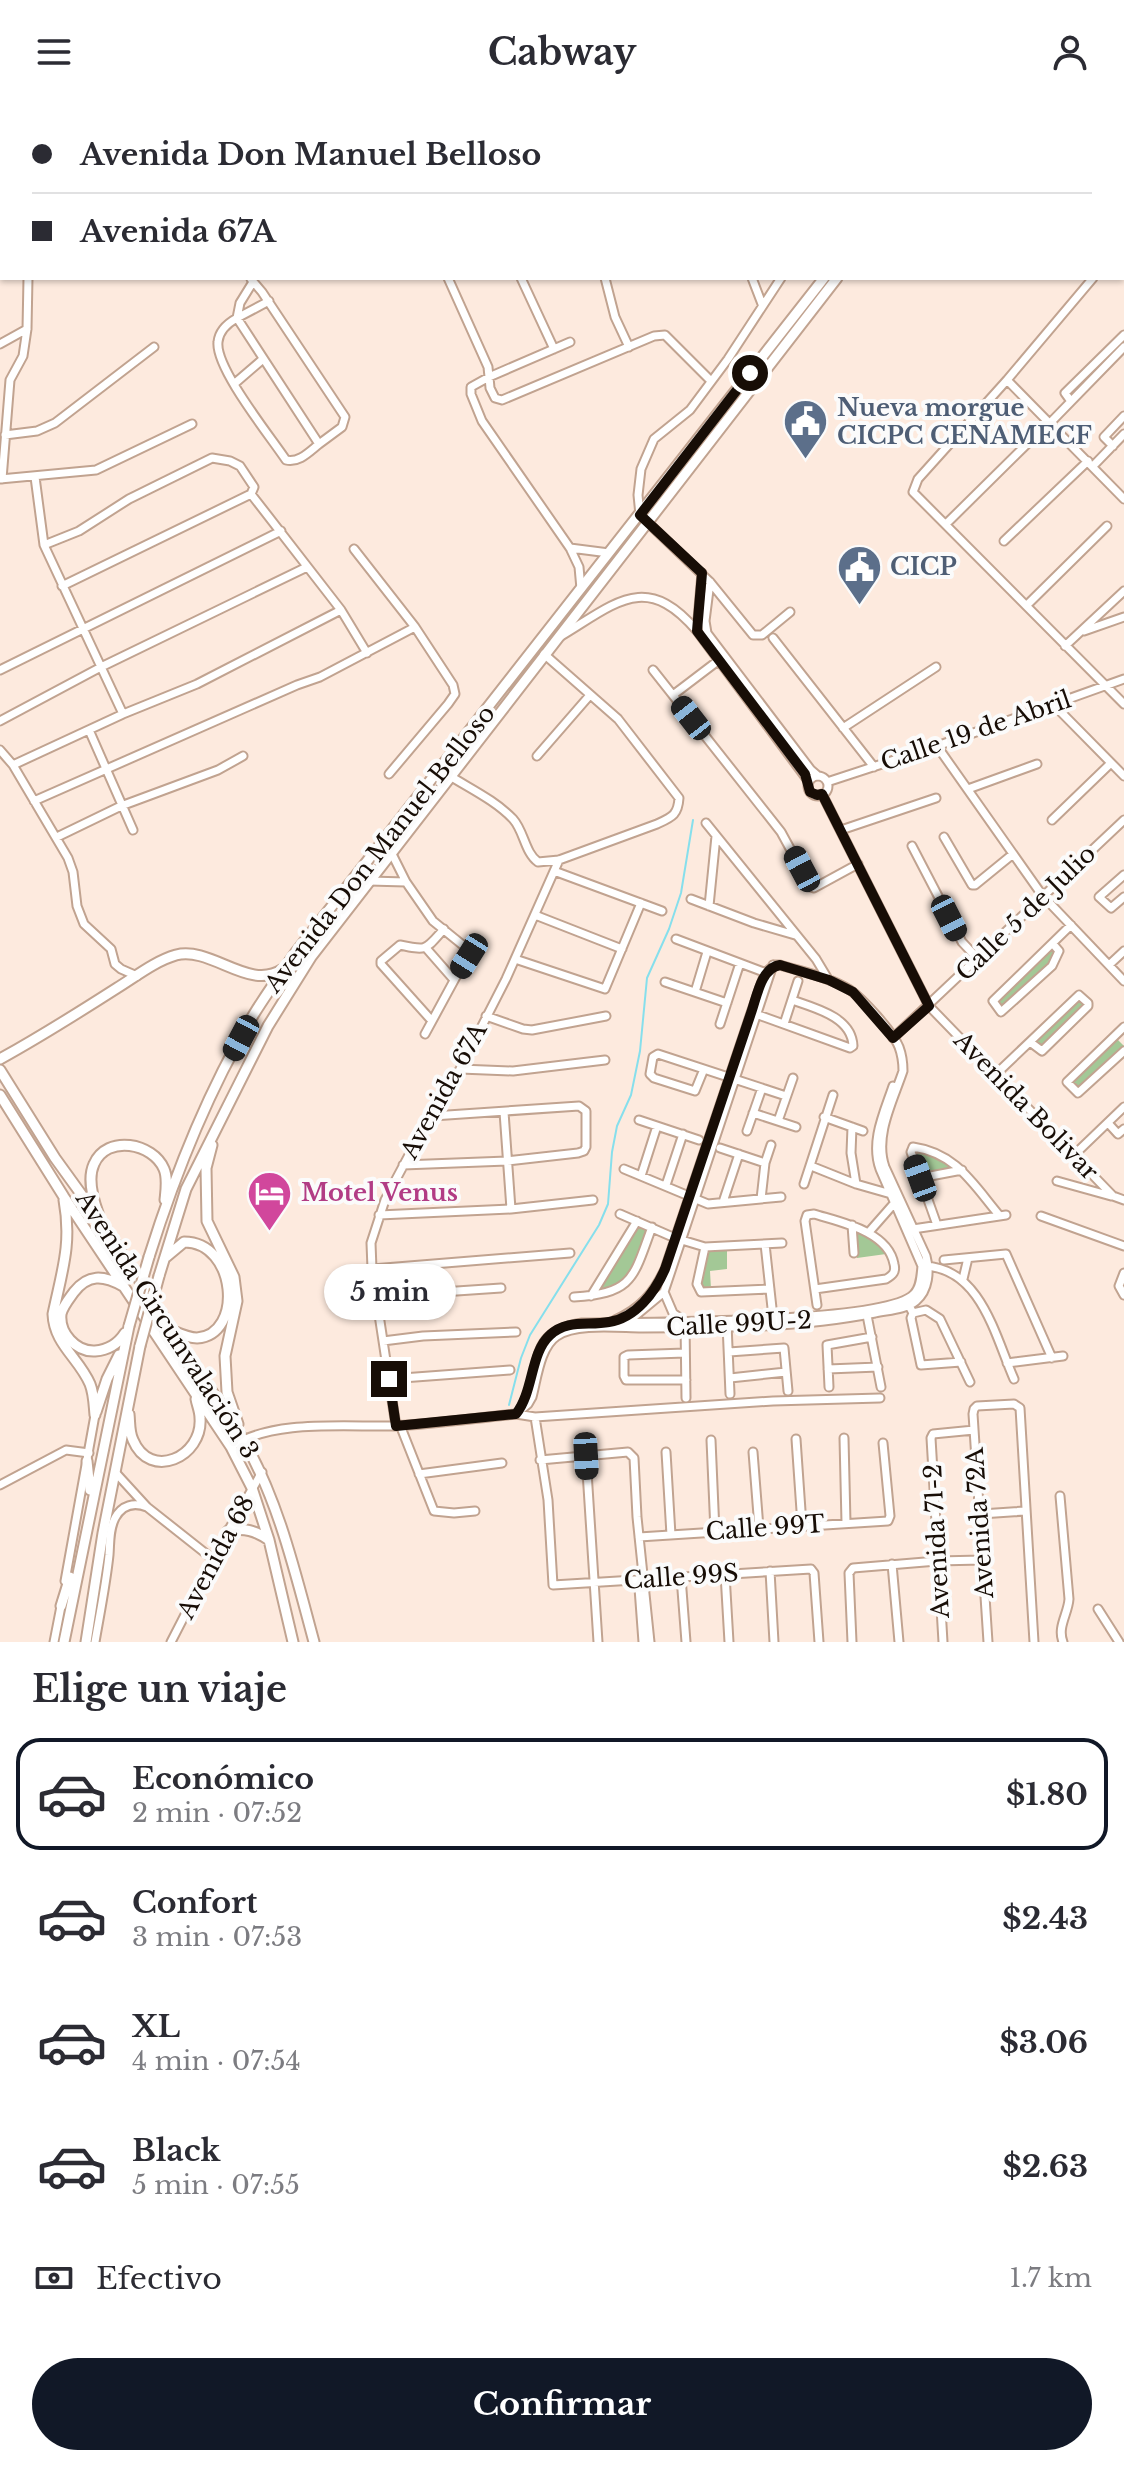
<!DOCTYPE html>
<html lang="es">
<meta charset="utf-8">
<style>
:root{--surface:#fff;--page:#f7f7f7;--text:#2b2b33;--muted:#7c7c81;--line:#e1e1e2;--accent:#111827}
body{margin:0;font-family:"Libre Baskerville",serif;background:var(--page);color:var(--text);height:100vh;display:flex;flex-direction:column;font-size:30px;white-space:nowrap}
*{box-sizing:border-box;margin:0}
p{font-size:26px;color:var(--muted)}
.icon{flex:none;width:44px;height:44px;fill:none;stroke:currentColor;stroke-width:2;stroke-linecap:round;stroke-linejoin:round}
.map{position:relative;height:1538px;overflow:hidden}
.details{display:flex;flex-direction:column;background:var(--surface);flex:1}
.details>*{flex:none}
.top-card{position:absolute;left:0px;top:0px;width:1124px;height:176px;box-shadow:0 2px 6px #0004;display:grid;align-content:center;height:176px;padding:0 32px;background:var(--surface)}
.end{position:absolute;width:36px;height:36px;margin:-18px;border:10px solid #170d06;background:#fff;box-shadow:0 0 0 4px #fff}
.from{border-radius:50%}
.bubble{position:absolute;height:56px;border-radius:28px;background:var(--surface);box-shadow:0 2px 6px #0004;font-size:26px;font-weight:700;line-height:56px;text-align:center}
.car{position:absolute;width:24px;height:48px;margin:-24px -12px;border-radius:10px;box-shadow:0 0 6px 2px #0007;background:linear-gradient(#222 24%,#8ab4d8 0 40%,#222 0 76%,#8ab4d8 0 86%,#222 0)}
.top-card b{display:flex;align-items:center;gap:28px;height:76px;font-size:30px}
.top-card b+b{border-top:2px solid var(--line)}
.top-card i{width:20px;height:20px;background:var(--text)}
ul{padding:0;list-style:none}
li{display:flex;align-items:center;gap:24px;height:112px;margin:0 16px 12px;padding:0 16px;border:4px solid transparent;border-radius:24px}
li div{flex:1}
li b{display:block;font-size:30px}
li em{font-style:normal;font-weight:700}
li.on{border-color:var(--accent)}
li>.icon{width:72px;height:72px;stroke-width:1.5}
h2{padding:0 32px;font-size:36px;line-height:96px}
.pay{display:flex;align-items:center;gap:20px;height:88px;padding:0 32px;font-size:30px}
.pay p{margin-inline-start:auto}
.cta{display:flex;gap:16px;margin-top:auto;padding:16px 32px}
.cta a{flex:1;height:92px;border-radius:48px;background:var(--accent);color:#fff;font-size:32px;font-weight:700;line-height:92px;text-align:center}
header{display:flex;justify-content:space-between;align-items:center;height:104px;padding:0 32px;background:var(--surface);font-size:36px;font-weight:700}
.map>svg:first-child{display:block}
.green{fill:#a3c896}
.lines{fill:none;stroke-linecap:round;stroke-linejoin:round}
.stream{stroke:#86dfec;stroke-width:2}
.minor-casing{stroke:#c1a390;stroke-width:11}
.major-casing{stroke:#c1a390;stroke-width:13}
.minor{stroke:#fff;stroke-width:7}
.major{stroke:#fff;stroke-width:9}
.major-bridge-casing{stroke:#c1a390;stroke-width:13;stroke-linecap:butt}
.major-bridge{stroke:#fff;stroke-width:9}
.route{stroke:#170d06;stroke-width:10}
.labels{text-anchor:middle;stroke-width:8;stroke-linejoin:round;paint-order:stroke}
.service-label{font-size:24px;font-weight:bold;fill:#4e5e75;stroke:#fbfbfb;text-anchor:start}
.street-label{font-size:24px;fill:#170d06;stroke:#fbfbfb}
.hotel-label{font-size:24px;font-weight:bold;fill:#b23c85;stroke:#fbfbfb;text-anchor:start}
</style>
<header><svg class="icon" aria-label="menu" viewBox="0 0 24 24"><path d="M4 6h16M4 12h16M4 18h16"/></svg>Cabway<svg class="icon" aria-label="person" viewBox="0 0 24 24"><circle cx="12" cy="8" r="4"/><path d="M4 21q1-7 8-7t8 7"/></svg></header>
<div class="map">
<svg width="1124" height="1538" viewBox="0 0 1124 1538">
<rect width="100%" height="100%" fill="#fdeade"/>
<!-- green -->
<path class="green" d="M1052,844L1057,849L1052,859L1003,905L996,897Z
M1079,895L1086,900L1041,944L1034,937Z
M1116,934L1124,942L1078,984L1071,977Z
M915,1045L948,1057L955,1065L924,1071Z
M638,1121L648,1126C640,1148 631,1190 600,1184Z
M855,1125L874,1133L886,1150L857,1154Z
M727,1146V1165L710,1167L711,1185H705L698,1181L709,1147Z"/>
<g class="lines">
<!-- stream -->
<path class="stream" d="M509,1301L521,1254L530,1231L599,1121L608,1100L612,1048L617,1022L631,991L640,947L647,874L669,825L681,789L693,716"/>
<defs>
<path id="minor" d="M452,0L453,2
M504,0L505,2
M559,0V2
M634,0L637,2
M31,2L34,0
M411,2L414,0
M602,2L604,0
M908,2L909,0
M1001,2L1004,0
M1122,3L1124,5
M0,31L2,29
M0,96H2
M1122,140L1124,138
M448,174L488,263L489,273L471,283V290L482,317L570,444L579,463L581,485
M521,174L554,245
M605,174L615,213L629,243
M752,174L762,200
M781,174L728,255L690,306L654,335L641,365L638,391L640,411L710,478L753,531H762L790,508
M1093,174L1007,276L918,375L913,388L1124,600
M251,175L262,188L345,313L342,323L319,340
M253,178L240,199L237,214L319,340C309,348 299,359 286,356C270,332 215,264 218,238C219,227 228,219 237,214L269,197
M570,238L489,273L490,284L495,294L502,296L654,232L665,231L711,277
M0,240L27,225
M1007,276L1124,395
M234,280L263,255
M1070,296L1065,289L1124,231
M1050,319L1124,243
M5,331L37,327L55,319L154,243
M1113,342L1104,333L1124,312
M1093,362L1124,330
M35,373L44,441L123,610
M0,375L96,366L192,320
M2,375L10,276L23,252L27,225L28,174
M946,420L1029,338
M1004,437L1088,357
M44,441L79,427L129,395L212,354L230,357L240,362L254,383L251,390
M570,444L609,449
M354,445L415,523L453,581L455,590L448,600L389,670
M710,478L705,517L707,529L811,666L818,672
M62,482L251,390L341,506L367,549
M1027,501L1107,422
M697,527L702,469
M1084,527L1124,513
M561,532C616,499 646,467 697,527L809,678
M773,534L874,663
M1065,542L1124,487
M0,566L281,427
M653,566L781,728L811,783L814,784L858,760
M673,591L719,556
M1054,601L1124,672
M0,617L101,563L307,463
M843,624L936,563
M89,626L133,726
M937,642L1042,791L1124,877
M0,646L13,661L68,754L73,768L77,802L84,820L111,845L115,860L121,865L137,872
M537,652L590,591
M13,661L123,610L197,580L341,506
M450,672C471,685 496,697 513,715C524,727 525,749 538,758L559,756L657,720C672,713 678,711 679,694L618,615L544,550
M808 682a10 10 0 1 1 20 0a10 10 0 1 1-20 0Z
M827,678L937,642L1124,575
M968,685L1037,660
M822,690L929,902L1113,1092L1124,1096
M34,697L297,581L320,573L415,523
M1052,716L1111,659
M706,719L816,855L828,875
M841,726L936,694
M57,733L121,702L218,666L243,652
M944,733L972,781H975L1013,750
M912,742L962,838L978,855
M391,748L406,778L433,817L470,847L425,930
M554,767L662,807
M1124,771L1099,793L1111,804L1124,793
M369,777L406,778
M691,795L754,819L795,831
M709,802L716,732
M535,811L622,845
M676,835L769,870
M1053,840L1059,847L1052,862L1001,908L993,897L1071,821
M426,844L454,876
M515,855L605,885L641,799
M1109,861L1124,847
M665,878L727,899
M695,888L707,848
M753,909L850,944L853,942C852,913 815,904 792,896
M486,912L523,925L532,926L606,912
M432,917L381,860V857L400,841C428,847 425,846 444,825
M720,920L740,859
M784,920L798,877
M1124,923L1067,978L1078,989L1124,947
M893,934L1124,716
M460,965L513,967L605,956
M704,965L695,987L654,974L650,970L653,953L658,950L786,992
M996,970L1079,891L1088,899V902L1042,947L1030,938
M504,1008L511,1105
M753,1009L796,1023
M824,1013L863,1027
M639,1016L699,1036
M778,1017L793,974
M1108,1019L1118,1030L1124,1025
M852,1023L851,1049L856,1080
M747,1027L762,984
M720,1044L765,1059
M1074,1051L1124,1003
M403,1061L507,1057L578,1049L584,1047L586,1043V1007L579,1002L433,1012
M811,1062L856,1080L891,1090
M624,1065L708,1100L781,1093
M641,1072L657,1022
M920,1074L962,1066
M1057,1077L1111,1092
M804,1080L833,991
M666,1081L683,1030
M761,1095L765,1059L771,1041
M723,1098L739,1050
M620,1110L675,1134L705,1143L782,1139
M379,1111L511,1105L593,1096
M1041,1112L1124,1142
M852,1121L854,1149
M937,1121L911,1048L913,1043C956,1049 973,1080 999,1111
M913,1125L1006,1111
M869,1128L898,1095
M765,1140L772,1204
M705,1143L697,1180L701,1188L770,1185
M944,1156L1006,1150L1052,1254
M431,1161L436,1182L442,1188L501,1184
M924,1162C981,1164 995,1232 1014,1275
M372,1165L570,1149
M1124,1169L1119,1182L1124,1191
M963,1175L968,1154
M815,1185L886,1175C893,1171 896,1168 894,1160C888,1127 840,1118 814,1110L807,1111L805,1117L817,1201
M664,1188L673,1209L685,1218L686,1294
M591,1192L637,1117
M574,1193C634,1189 633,1174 652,1123
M907,1198L913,1209L926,1206L940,1215L970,1278
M866,1206L881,1283
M913,1209L911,1214L921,1261L961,1258
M615,1216C640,1205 654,1189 665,1165L751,909L765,869L772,863
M629,1217L664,1188L773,861
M727,1220L730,1290
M383,1237L423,1232L516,1228
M729,1248L784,1244L788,1287
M685,1249L628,1251L624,1253V1272L626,1276H686
M1007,1259L1063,1252
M828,1265L878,1263
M730,1274L786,1268
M389,1275L510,1266
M829,1283L827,1241L872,1233
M523,1300C544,1261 525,1228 582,1219C634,1218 886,1220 914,1190C921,1183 921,1171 922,1162L880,1065C870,1037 884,1009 893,982
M516,1310L528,1300L532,1293C537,1275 540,1243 557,1232C576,1219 619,1224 642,1224C719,1224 799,1224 875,1209C888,1206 905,1206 916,1197C929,1186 930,1167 926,1152L885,1063C874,1032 893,997 903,967C903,959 902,951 899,943C893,928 863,895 850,886C829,873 803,868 780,861H773
M535,1313L548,1396L553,1481L811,1465L814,1469L819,1538
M400,1321L434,1407L454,1409L475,1407
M396,1322L372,1165L371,1139L385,1096L417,1036L460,965L506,875L559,756
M844,1334L846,1419
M796,1335L802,1421
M711,1336L715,1428
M231,1343C272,1315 345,1323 393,1322C434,1320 475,1314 516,1310L535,1313L773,1297L880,1294
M666,1348L671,1431
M753,1348L759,1424
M586,1352L598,1538
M540,1356L628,1348L634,1354L637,1413L650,1538
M115,1368L147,1403L214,1456
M419,1370L502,1359
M0,1381L66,1346L89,1349
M1060,1392L1069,1495C1068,1510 1057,1523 1063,1538
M981,1410L1025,1407
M639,1433L888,1417L890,1412L883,1339
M892,1460L899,1538
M770,1467L774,1538
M725,1470L729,1538
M681,1473L686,1538
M642,1476L639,1484L643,1538
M65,1477L95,1311
M1098,1505L1119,1538
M54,1538L62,1497
M95,1538C100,1509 106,1480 109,1451C110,1438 109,1426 115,1414C122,1401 134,1398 147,1403
M171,1538L228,1427L262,1368
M852,1538L849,1469L853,1464L937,1457L982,1456
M943,1538L931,1334L933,1330L974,1326
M988,1538L973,1310L974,1305L977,1302L1014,1300L1020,1304L1034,1538"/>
<path id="major" d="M957,2L958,0
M972,2L973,0
M0,955C40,933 78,909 117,884C135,873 155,857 176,851C212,842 249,888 283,865
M0,966L55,1054L102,1119L243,1335C279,1398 295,1468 314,1538
M0,991L64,1093L231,1343L252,1384L269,1436L293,1538
M212,1041L206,1064L207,1117L234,1173L237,1197L225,1252L227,1288L238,1320
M64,1096C72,1140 62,1167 53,1210C54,1240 79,1254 90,1280C94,1290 94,1301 95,1311
M98,1109C93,1095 87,1075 94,1060C107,1030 153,1039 164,1065C168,1074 166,1086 165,1096
M149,1153C175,1070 209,985 254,910C267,889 282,868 296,848L824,174
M166,1153L184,1138C237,1138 244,1231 197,1234C189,1234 180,1230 173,1227
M159,1172L186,1085L268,922L311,853L837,174
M123,1182C103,1171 88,1170 74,1188C69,1195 63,1202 61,1210C59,1229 76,1248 95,1247C108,1246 118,1240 125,1229
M96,1308L107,1275L119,1251
M129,1310C130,1319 129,1328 133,1336C150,1377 203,1353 200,1314C200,1307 197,1301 196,1295
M87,1357L90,1386
M228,1427C244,1423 256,1427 269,1436
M61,1502L70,1473
M64,1538L129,1222
M86,1538L103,1429L140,1242"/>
</defs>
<!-- minor casing -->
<use href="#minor" class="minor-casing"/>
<!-- major casing -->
<use href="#major" class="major-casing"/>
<!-- minor -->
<use href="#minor" class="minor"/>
<!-- major -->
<use href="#major" class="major"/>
<defs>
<path id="major-bridge" d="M129,1222L149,1153
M140,1242L159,1172"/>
</defs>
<!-- major-bridge casing -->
<use href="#major-bridge" class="major-bridge-casing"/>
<!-- major-bridge -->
<use href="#major-bridge" class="major-bridge"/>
</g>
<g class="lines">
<!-- route -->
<path class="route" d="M389,1275L396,1322L516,1310C534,1287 530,1249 550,1231C567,1215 588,1222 609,1218C636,1214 655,1188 665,1165L751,909C757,892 761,864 780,861L829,876L853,888L893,934L929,902L822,690L817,691L810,688L805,670L697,527L702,469L640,411L750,269"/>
</g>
<!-- icons -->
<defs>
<symbol id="civic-pin" viewBox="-11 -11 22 30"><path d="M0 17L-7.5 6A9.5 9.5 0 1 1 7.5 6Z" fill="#5c6f8a" stroke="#fbfbfb"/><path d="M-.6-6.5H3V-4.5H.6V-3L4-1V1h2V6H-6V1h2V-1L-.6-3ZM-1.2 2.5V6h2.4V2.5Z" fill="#fff"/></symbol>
<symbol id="hotel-pin" viewBox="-11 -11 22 30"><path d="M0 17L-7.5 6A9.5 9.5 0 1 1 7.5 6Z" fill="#d1479c" stroke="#fbfbfb"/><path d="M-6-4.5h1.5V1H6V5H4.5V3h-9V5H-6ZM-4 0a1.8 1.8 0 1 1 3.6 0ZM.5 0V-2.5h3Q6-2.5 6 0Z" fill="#fff"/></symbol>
</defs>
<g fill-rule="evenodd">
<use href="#civic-pin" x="780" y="292" width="51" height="69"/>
<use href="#civic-pin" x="834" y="438" width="51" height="69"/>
<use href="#hotel-pin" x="244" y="1064" width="51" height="69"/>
</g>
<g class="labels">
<!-- service labels -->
<g class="service-label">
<text x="837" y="312">Nueva morgue<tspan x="837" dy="28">CICPC CENAMECF</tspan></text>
<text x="890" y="471">CICP</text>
</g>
<!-- street labels -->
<g class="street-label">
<text transform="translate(976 627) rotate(-19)" y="8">Calle 19 de Abril</text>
<text transform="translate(380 745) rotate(-52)" y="8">Avenida Don Manuel Belloso</text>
<text transform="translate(1026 809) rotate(-44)" y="8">Calle 5 de Julio</text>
<text transform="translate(444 987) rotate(-61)" y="8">Avenida 67A</text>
<text transform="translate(1026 1002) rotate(46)" y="8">Avenida Bolivar</text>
<text transform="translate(739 1220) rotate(-3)" y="8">Calle 99U-2</text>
<text transform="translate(167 1221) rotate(57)" y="8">Avenida Circunvalación 3</text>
<text transform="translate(980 1419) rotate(-94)" y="8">Avenida 72A</text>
<text transform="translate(765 1424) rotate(-4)" y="8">Calle 99T</text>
<text transform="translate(937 1437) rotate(-93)" y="8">Avenida 71-2</text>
<text transform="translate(216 1453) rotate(-62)" y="8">Avenida 68</text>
<text transform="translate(681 1473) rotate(-4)" y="8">Calle 99S</text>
</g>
<!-- hotel labels -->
<g class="hotel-label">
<text x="301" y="1097">Motel Venus</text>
</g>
</g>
</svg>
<i class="end from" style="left:750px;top:269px"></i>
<i class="end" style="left:389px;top:1275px"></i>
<div class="bubble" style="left:324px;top:1160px;width:132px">5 min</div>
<i class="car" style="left:691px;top:614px;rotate:322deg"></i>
<i class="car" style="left:802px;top:765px;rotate:332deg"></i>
<i class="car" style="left:949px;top:814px;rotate:153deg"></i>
<i class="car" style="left:469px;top:852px;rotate:212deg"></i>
<i class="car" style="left:241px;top:934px;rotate:208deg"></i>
<i class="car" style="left:920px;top:1074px;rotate:340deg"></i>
<i class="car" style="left:586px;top:1352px;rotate:177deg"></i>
<div class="top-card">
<b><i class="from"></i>Avenida Don Manuel Belloso</b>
<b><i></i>Avenida 67A</b>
</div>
</div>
<section class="details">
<h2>Elige un viaje</h2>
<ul>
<li class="on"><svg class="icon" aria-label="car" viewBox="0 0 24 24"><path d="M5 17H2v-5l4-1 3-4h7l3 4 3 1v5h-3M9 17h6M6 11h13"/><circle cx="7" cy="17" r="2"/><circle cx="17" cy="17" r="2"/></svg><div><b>Económico</b><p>2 min · 07:52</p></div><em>$1.80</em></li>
<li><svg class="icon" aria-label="car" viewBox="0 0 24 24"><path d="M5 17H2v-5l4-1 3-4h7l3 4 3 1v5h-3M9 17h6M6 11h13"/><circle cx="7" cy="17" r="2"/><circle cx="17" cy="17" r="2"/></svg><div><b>Confort</b><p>3 min · 07:53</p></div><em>$2.43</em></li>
<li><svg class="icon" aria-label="car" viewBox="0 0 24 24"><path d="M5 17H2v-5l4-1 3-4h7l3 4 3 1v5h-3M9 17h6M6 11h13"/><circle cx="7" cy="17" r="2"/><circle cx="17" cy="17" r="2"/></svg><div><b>XL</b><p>4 min · 07:54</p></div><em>$3.06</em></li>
<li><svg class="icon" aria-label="car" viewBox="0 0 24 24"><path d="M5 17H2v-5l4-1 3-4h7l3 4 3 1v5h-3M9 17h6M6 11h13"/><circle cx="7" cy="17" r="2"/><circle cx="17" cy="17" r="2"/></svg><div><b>Black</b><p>5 min · 07:55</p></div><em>$2.63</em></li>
</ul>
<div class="pay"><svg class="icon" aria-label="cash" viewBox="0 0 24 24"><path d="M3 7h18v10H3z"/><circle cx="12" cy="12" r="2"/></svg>Efectivo<p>1.7 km</p></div>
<div class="cta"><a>Confirmar</a></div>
</section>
